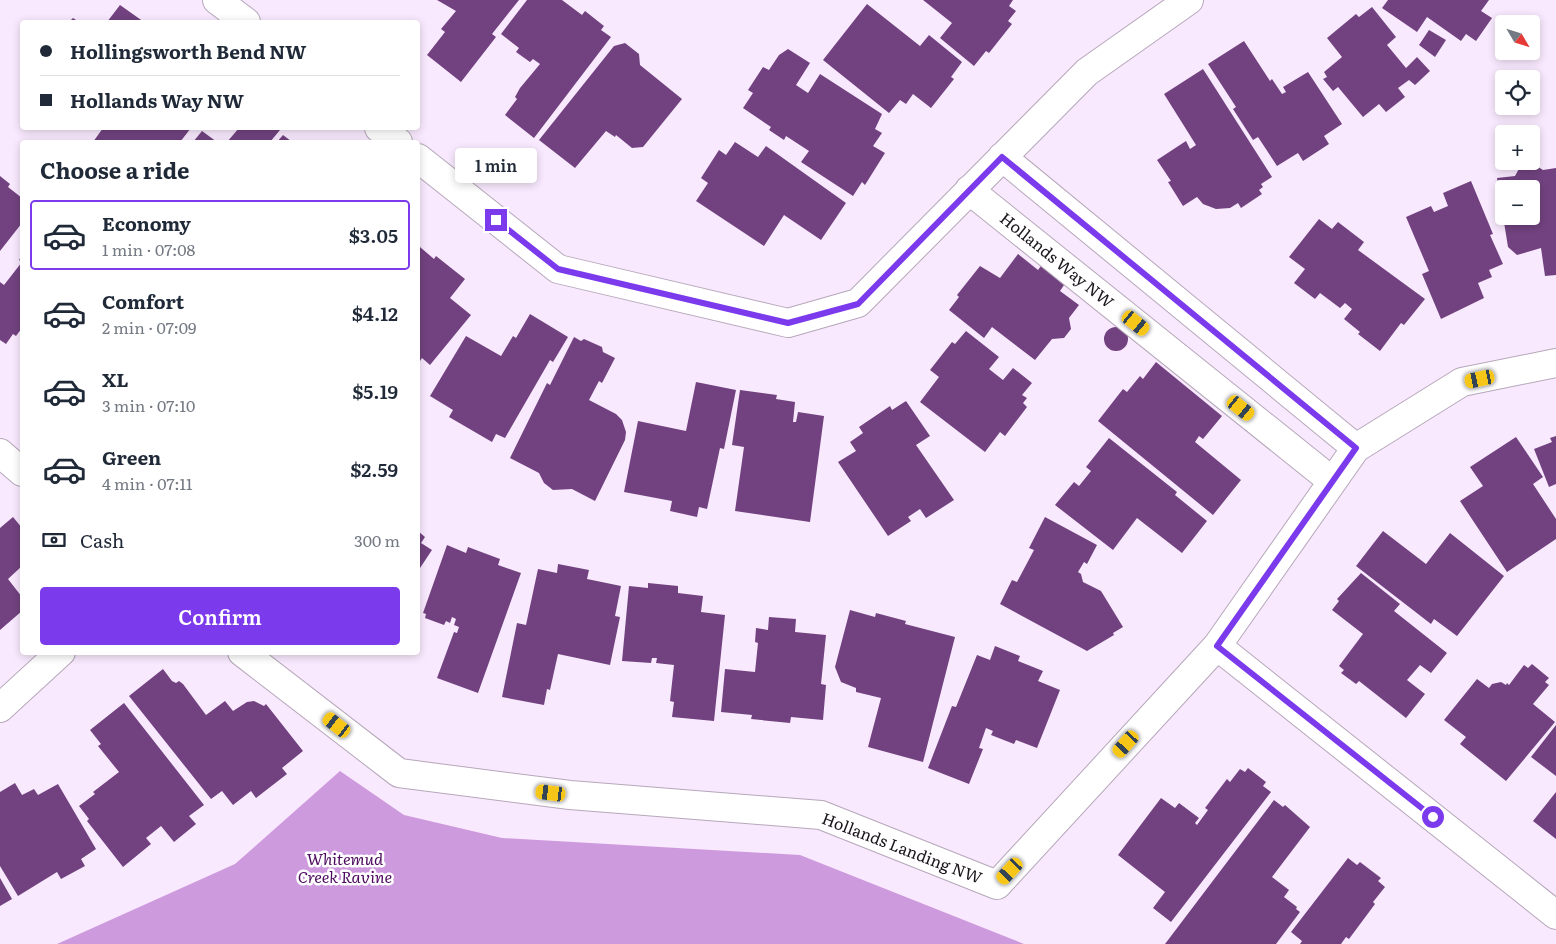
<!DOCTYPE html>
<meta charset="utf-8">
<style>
:root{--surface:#fff;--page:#f6f6f7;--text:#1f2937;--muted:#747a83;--line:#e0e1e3;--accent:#7c3aed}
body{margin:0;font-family:Literata,serif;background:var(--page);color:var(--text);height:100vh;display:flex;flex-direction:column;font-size:19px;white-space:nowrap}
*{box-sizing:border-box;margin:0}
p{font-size:16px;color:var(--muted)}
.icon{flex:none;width:28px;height:28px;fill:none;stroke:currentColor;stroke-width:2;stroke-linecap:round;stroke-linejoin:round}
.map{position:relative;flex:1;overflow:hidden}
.panel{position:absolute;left:20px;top:140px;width:400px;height:515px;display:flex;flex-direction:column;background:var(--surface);border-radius:5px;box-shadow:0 2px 8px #0003}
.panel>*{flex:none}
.hud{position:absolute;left:20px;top:20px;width:400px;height:110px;border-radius:5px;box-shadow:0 2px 8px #0003;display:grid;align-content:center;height:110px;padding:0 20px;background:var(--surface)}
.needle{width:32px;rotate:128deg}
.buttons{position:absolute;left:1495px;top:15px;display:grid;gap:10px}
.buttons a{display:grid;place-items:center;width:45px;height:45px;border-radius:5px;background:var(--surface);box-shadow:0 2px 8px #0003;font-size:25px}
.end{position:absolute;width:22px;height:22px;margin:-11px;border:6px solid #7c3aed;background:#fff;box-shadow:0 0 0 2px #fff}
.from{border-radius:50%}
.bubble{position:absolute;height:35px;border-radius:5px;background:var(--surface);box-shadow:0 2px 8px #0003;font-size:16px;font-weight:600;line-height:35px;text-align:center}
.car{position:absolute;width:15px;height:30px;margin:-15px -8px;border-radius:6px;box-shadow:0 0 4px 1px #0007;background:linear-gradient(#f5c518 24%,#345 0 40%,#f5c518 0 76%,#345 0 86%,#f5c518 0)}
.hud b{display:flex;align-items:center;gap:18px;height:48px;font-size:19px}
.hud b+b{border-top:1px solid var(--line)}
.hud i{width:12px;height:12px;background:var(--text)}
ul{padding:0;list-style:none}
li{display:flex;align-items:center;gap:15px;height:70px;margin:0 10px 8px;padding:0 10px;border:2px solid transparent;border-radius:5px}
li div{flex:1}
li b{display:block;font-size:19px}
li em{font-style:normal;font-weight:600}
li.on{border-color:var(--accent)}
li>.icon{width:45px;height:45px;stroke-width:1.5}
h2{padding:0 20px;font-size:22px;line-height:60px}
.pay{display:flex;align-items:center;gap:12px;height:55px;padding:0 20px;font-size:19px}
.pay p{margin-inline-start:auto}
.primary-button{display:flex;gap:10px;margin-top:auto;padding:10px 20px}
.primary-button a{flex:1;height:58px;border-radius:5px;background:var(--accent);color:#fff;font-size:20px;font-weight:600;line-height:58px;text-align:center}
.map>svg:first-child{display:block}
.forest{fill:#ce9ade}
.building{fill:#71427f}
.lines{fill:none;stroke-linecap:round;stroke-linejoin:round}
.minor-casing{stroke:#b6a7ba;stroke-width:30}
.minor{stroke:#fff;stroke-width:28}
.route{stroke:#7c3aed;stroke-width:6}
.labels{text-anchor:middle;stroke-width:5;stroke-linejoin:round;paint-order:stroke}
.street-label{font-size:16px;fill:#1a141b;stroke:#fff}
.park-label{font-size:16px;font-style:italic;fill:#4c095d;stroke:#fff}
</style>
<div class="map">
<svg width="1556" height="944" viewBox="0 0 1556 944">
<rect width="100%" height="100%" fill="#f9e9fe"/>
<!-- forest -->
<path class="forest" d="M340,771L404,815L502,838L800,855L1024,944H57L235,864Z"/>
<!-- building -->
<path class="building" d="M437,0H519L492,34L496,37L461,82L427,55L445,32L441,29L456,11Z
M527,0H562L582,15L585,11L604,26L601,30L611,37L534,138L505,115L517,99L515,97L520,88L540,64L533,59L530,62L516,52L519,48L501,34Z
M923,0H1013L1009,6L1016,11L1008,21L1012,24L989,53L986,51L974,66L940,38L952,23Z
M1388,0H1489L1481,11L1492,18L1476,41L1466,34L1461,41L1427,17L1417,32L1382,8Z
M867,4L920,46L929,35L962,62L951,77L954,79L931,108L913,94L906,104L900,100L889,113L823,60Z
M120,5L144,22H107Z
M1372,7L1396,37L1387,45L1406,68L1417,57L1430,71L1415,85L1409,80L1398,88L1405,97L1386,112L1379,104L1363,117L1338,87L1333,91L1323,79L1327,77L1324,72L1342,57L1327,38L1356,14L1359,17Z
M73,18L79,22H69Z
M1429,30L1446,40L1435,57L1419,45Z
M1244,41L1270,81L1272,79L1282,94L1286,92L1283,87L1308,72L1342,124L1324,136L1329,144L1303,161L1298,153L1277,166L1258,137L1253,140L1233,109L1236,107L1208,64Z
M625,43L639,54L640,65L682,99L643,147L632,148L616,135L615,137L606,131L575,168L539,140L614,46Z
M788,49L810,63L796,85L808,93L820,74L882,114L875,129L882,133L873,146L885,153L865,185L862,182L853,196L801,162L809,151L786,136L784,140L769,130L771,127L743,108L753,93L748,90L763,67L769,70L779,55Z
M1203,69L1272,177L1261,184L1263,187L1259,190L1262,194L1241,208L1238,203L1230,208L1216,209L1203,204L1197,197L1183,206L1168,182L1171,181L1157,160L1186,141L1190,149L1196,145L1164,94Z
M103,128H191L180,142H93Z
M239,128H277L280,130L270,142H227Z
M202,131L217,142H193Z
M283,135L291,141L293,140L297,142H277Z
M735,142L758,157L766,146L846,203L821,240L784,215L764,246L696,201L708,183L701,178L719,150L726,155Z
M1532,163L1543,170L1556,168V275L1545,276L1541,248L1517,255L1508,247L1503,216H1531V189H1504L1503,213L1497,178L1515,176L1521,165Z
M0,176L10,184L8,187L22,198V223L0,251Z
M1471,181L1493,234L1490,235L1503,264L1489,270L1492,277L1478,283L1484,298L1441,319L1422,274L1429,271L1406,217L1431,206L1434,212L1448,206L1443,193Z
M1319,219L1332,229L1338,222L1364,242L1358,250L1425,299L1404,325L1401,323L1380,351L1358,334L1360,332L1344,319L1352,309L1345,303L1340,308L1320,293L1315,299L1294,283L1305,269L1289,257Z
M420,247L434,259L436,256L465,279L450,298L471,315L430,365L422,358L418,364V250Z
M1018,254L1038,270L1041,266L1064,285L1060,291L1079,305L1069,318L1071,329L1064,338L1052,339L1035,360L992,327L984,338L949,310L959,297L957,295L980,266L1000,278Z
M22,255V328L16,336L13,334L6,344L0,340V282L4,285L22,262L19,260Z
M530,314L568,337L553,362L550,360L505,438L496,434L492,442L449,417L453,410L430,396L466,336L501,356L513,336L516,338Z
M1104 339a12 12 0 1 1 24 0a12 12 0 1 1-24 0Z
M966,331L999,357L989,369L1003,380L1013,368L1032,383L1022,395L1027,398L1023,403L1027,407L1005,436L1000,432L985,452L920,402L939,377L930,370L952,342L955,344Z
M574,337L581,341L584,339L602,347L603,352L615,358L602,383L599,381L589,400L616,414L622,420L626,432L625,440L595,501L572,489L553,490L544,483L539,473L510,458L547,383L550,385Z
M1156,362L1222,416L1203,439L1199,436L1195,442L1241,480L1213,515L1098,421L1123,389L1127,392L1140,376L1143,379Z
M696,382L736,390L724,449L720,448L707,509L699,507L697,517L670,511L672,501L624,492L638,421L686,431Z
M740,390L777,395L776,399L795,402L793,422H796L798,412L824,416L810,522L735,511L744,447L732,445Z
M906,401L930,436L916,445L954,500L926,518L920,509L908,517L911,521L888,536L838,462L856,451L850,442L863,433L859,427L890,406L892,410Z
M1556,436V484L1549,487L1534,449L1552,442L1550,438Z
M1516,437L1543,477L1533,484L1556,519V539L1507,572L1460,501L1483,486L1470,467Z
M1109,438L1177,492L1175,495L1207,521L1182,553L1137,518L1113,550L1055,505L1074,482L1079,486L1091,471L1086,467Z
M13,517L22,528V566L8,579L22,597V611L0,630V528Z
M1045,517L1097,545L1087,564L1084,562L1078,572L1081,574L1083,582L1101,591L1123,627L1113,633L1114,635L1087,651L1000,604L1012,580L1017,582L1034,550L1029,548Z
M418,531L425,537L421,543L432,550L418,571Z
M1383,531L1426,564L1450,533L1504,576L1457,636L1434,619L1431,624L1356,566Z
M447,545L466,553L468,547L500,559L498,565L521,573L478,693L437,678L454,632L457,633L459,627L454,625L456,619L452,617L450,623L446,621L444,625L425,618L426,614L423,613Z
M558,564L589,570L587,579L621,586L615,616L620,617L610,665L558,654L550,690L547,689L544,705L502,697L517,623L526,625L538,569L557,573Z
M1361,573L1400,604L1394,611L1447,653L1431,673L1420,665L1407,680L1425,694L1406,718L1359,681L1356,684L1341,673L1344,670L1339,666L1363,634L1332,610L1339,601L1337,599Z
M648,583L678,586V593L703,596L701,612L725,615L714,721L672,717L674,702L670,701L674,665L656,663L657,658H652L651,663L622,661L629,586L648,588Z
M850,610L875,617L876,613L906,621L905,624L955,637L923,762L868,747L881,698L856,692V688L841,682L835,667Z
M769,617L796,619L795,632L826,635L821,684L826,685L823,720L791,717L790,723L751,719L752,715L721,712L725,669L755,672L758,643L755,642L756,628L768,630Z
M995,646L1020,656L1018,661L1043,671L1038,681L1060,690L1037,748L1016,740L1014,744L991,735L993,731L986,728L979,748L983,749L969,784L928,768L952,706L956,707L977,655L990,660Z
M1532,664L1549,678L1545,682L1549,685L1533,704L1555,722L1506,781L1460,744L1466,737L1444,720L1477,679L1489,688L1492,684L1501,682L1506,685L1507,683L1509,685L1524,665L1528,668Z
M163,669L172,681L176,683L179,681L183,684L206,715L225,701L233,711L247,702L254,701L264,706L266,704L303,751L282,768L287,774L256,798L251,791L233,805L222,791L211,799L129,696Z
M124,703L204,805L189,816L196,824L174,842L161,826L146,838L151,844L123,867L87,821L89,819L79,806L95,794L93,792L119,772L98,746L101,744L90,730Z
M1556,725V776L1531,757Z
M1248,768L1266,782L1263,786L1271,792L1171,922L1153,908L1165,892L1118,855L1161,798L1175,808L1179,803L1199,818L1195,823L1197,825L1208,810L1205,808L1227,779L1230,782L1240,769L1245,772Z
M15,783L22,795L34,789L38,795L58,784L96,849L81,859L85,866L61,879L57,872L18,896L0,866V792Z
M1556,792V839L1533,821Z
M1274,800L1283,807L1285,805L1310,827L1272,877L1289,890L1284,897L1297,907L1296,909L1300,912L1276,944H1165Z
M1348,858L1357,865L1360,862L1381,878L1378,881L1385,887L1373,902L1375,904L1349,939L1346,937L1341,944H1300L1302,941L1291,932Z
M0,878L12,899L0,906Z"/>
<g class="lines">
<defs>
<path id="minor" d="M217,0L246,22
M379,128L398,142
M1002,157L1356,448
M418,158L558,269L788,323L858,303L1087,72L1189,0
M969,190L1332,481
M0,453L22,472
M1217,646L1556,915
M242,652L399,773L570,795L821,815L997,885L1217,646L1356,448L1462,382L1556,363
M0,708L61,652"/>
</defs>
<!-- minor casing -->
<use href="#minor" class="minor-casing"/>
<!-- minor -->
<use href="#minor" class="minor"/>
</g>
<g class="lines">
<!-- route -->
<path class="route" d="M496,220L558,269L788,323L858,304L1002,157L1356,448L1217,646L1433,817"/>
</g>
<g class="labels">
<!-- street labels -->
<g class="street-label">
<text transform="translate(1057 260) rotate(39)" y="6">Hollands Way NW</text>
<text transform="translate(902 848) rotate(21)" y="6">Hollands Landing NW</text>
</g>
<!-- park labels -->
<g class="park-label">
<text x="345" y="865">Whitemud<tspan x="345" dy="18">Creek Ravine</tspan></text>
</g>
</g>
</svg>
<div class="buttons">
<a><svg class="needle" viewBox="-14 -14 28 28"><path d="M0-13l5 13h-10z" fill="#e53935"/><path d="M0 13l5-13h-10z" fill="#747a83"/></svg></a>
<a><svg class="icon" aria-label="locate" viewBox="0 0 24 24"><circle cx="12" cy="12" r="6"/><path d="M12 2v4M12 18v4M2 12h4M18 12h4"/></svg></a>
<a>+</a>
<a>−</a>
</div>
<i class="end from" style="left:1433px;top:817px"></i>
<i class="end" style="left:496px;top:220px"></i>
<div class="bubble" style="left:455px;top:148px;width:82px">1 min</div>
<i class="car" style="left:1136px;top:323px;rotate:129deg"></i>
<i class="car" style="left:1480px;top:379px;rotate:258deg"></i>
<i class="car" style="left:1241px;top:408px;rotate:129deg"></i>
<i class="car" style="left:337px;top:725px;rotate:308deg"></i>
<i class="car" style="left:1126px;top:744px;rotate:222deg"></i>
<i class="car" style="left:551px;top:793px;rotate:277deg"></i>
<i class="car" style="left:1010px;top:871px;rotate:223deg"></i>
<div class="hud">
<b><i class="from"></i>Hollingsworth Bend NW</b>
<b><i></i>Hollands Way NW</b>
</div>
<section class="panel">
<h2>Choose a ride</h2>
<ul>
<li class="on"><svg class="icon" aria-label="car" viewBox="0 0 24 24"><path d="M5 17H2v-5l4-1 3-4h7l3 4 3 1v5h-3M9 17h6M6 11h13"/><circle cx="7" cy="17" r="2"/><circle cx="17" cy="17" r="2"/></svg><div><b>Economy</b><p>1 min · 07:08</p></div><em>$3.05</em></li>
<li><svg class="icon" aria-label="car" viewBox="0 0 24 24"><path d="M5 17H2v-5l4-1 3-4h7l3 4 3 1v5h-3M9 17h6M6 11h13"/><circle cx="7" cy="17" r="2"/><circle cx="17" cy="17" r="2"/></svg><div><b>Comfort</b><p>2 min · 07:09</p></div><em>$4.12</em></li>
<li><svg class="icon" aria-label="car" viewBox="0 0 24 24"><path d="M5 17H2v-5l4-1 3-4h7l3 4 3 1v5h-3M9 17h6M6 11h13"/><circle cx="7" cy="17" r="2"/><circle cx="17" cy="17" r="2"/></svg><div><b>XL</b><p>3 min · 07:10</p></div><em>$5.19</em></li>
<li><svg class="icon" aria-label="car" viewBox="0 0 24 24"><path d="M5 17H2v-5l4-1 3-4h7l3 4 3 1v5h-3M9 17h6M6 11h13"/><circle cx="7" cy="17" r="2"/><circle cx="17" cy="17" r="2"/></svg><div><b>Green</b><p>4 min · 07:11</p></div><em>$2.59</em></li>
</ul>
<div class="pay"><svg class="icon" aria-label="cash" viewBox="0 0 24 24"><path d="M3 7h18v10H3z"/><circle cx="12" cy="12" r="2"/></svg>Cash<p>300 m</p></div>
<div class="primary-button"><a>Confirm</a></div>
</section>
</div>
